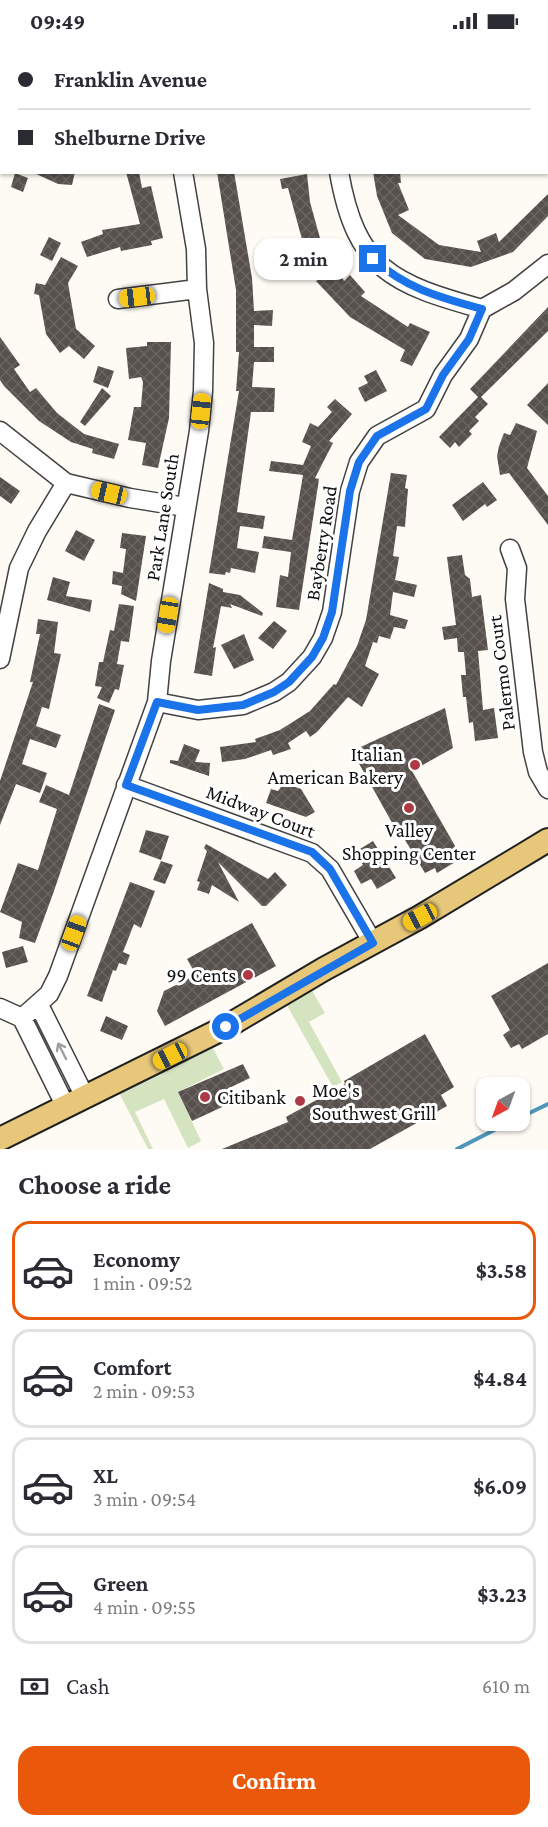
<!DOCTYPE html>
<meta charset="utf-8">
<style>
:root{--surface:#fff;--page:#f7f7f7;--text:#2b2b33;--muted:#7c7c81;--line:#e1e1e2;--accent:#ea580c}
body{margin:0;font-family:"Crimson Pro",serif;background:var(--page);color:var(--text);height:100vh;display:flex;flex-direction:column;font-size:22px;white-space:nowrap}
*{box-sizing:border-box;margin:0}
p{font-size:20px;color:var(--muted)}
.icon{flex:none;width:33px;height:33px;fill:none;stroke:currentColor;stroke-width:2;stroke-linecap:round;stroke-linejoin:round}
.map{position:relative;height:1107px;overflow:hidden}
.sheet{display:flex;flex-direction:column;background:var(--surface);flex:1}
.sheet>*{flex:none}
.hud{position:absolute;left:0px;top:0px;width:549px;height:132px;box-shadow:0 2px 4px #0004;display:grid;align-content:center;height:132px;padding:0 18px;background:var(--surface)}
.needle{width:39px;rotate:221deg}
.fabs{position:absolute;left:476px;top:1035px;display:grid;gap:12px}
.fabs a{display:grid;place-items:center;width:54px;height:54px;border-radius:12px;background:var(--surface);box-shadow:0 2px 4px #0004;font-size:30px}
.end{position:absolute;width:27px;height:27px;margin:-14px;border:8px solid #1a73e8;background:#fff;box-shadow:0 0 0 3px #fff}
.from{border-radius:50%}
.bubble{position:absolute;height:42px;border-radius:18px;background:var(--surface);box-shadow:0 2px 4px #0004;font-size:20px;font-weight:700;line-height:42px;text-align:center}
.car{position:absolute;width:18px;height:36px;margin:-18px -9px;border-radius:8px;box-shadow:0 0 4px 2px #0007;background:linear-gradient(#f5c518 24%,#345 0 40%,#f5c518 0 76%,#345 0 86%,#f5c518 0)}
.hud b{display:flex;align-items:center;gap:21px;height:57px;font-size:22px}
.hud b+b{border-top:2px solid var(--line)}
.hud i{width:15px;height:15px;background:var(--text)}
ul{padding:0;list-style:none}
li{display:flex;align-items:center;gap:18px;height:99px;margin:0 12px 9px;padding:0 6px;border:3px solid var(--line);border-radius:18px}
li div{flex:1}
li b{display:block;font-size:22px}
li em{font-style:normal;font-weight:700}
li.on{border-color:var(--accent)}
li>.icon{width:54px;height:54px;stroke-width:1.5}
h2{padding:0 18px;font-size:27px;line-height:72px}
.pay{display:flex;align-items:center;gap:15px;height:66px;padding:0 18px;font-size:22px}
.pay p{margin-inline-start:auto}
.button{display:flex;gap:12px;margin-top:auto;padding:12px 18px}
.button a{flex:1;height:69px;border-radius:18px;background:var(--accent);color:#fff;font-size:24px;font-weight:700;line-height:69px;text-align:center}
.status{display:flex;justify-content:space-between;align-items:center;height:42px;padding:0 30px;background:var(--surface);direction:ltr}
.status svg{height:16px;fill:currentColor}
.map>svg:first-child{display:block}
.grass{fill:#d5e4c0}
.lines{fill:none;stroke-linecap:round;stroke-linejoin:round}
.stream{stroke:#4e96bc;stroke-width:4}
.building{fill:url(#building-cross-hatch)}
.minor-casing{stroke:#424242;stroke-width:21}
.major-casing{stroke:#202020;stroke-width:26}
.minor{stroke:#fff;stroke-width:18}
.major{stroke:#e7c77a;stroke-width:22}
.oneway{stroke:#9f9f9f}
.route{stroke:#1a73e8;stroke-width:8}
.poi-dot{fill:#ae3944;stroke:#fff;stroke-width:2}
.labels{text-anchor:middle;stroke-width:6;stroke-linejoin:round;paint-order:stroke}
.street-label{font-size:20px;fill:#0f0f0f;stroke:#fff}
.poi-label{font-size:20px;fill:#0f0f0f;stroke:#fff;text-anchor:end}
</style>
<div class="status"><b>09:49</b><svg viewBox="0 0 49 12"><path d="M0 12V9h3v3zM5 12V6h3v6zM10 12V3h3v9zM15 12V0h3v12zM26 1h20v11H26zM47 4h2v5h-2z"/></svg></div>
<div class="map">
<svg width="548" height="1107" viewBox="0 0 548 1107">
<defs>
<pattern id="building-cross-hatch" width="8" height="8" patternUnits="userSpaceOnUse" patternTransform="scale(1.5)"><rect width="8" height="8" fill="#57504d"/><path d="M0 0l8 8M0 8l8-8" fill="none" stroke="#6a6562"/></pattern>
</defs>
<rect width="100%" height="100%" fill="#fdfbf3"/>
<!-- grass -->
<path class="grass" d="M306,938L325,971L309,980L342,1040L333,1045L281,953Z
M207,995L224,1027L178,1050L201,1099L188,1106L164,1057L135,1070L153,1107H148L114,1041Z"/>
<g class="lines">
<!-- stream -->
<path class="stream" d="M519,1076L548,1062
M457,1107L514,1078"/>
</g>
<!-- building -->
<path class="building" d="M32,130H75L72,143L58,142Z
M126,130H139L142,146L151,144L163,196L151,199L152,203L121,209L120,205L87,215L81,200L103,192L102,188L140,182Z
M217,130H234L252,236L254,269L273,268L272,284L254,283V305H274V320H254L252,345L275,346L274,370H251L237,470L265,474L263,487L240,484L237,506L259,510L255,531L231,526L230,531L226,530L225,533L209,531L239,349H236L239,310H236V248Z
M373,130H400L401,141H398L409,168L398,173L439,203L481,210L477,199L496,191L499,200L548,152V174L513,210L471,225L425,217L392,191L377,154Z
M15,131L28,136L23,150L11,145Z
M307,132L310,160L323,207L326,206L344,239L350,233L365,250L361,254L408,285L410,281L430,290L412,324L400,319L405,308L350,275L316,239L318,238L313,229L317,226L303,201L288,146L282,147L280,137Z
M49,195L61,201L52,219L40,213Z
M61,215L78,224L68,241L76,287L95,304L84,317L69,304L60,311L46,292L39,253L34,252L36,241L45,243Z
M548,265V289L481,355L488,362L475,375L479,379L469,389L472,392L459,405L455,400L450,406L439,395L478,355L470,347Z
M0,295L20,323L14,327L30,350L36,346L57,371L84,392L119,402L114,417L92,411L93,407L71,400L39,379L4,344L0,338Z
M147,300H171L169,376L158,426L142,423L146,401L128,398L134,365H141L143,340L141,335L129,337L126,306L147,304Z
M98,324L114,329L108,346L93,340Z
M376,328L387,349L365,360L358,346L368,341L364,334Z
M548,341V383L527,363Z
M102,346L111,354L85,384L80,380Z
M335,357L352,372L329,399L333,401L315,436L319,437L299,568L276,565L280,533L288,535L291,510L262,506L264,494L292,498L303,433L269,429L271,419L303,423L311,404L302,400L310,381L318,385L332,370L327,365Z
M516,381L537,389L527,426L548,454V483L509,431L500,433L497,414L499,404L504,391L510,393Z
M391,431L407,433L405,446L408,447L405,485L397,484L393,514L399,515L395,538L417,543L414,555L393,550L390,573L408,578L405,587L394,585L390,597L379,594L377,601L373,600L365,624L379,632L362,665L348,655L317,690L310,695L306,689L288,701L291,707L273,713L271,708L245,717L222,720L220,705L256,700L255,697L280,688L310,669L334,642L336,643L357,604L366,578Z
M0,435L20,449L11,462L0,454Z
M483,440L497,458L487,465L485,462L463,479L452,463Z
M76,488L95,498L84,519L65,509Z
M122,491L146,494L136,559L121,552L122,544L112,542L113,529L123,531L126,507L120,506Z
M462,513L465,533L470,537L472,555L481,553L488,608L478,609L483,668L494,666L498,696L475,699L473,680L469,681L466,655H463L461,633H466L464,610H458L457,596L444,598L442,585L456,583L447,515Z
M53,535L70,540L66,554L92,558L90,570L47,558Z
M209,541L223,547V550L240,553L263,571L262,574L230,562L232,566L221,564L213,606L216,605L212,634L194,631Z
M119,562L134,564L129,600L121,599L117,622L124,623L119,648L115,647L109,661L97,656L102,645L95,644L99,620H103L110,588L114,589Z
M38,577L58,580L54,611L61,612L49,667L42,665L36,684L61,693L56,706L30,697L22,722L47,731L40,751L16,742L0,783V739L33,640H30L40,592H36Z
M274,579L287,589L273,607L258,596Z
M244,592L254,618L234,627L221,603Z
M99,662L115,668L54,849L35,901L19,896L22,880L0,870L18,821L38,828L57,767L39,760L46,743L69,753Z
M445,666L453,706L412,729L462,816L437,831L435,826L425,831L402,793L400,795L352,709Z
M184,702L200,708L195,720L210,721L209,734L170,721V718L178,719Z
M284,741L301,747L315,770L306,775L266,761L271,747L278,749Z
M146,788L169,794L161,818L139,810Z
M373,799L396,836L377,847L371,837L361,842L354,829L363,823L355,810Z
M206,802L268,837L275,830L287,843L266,864H262L218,820L239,860L212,843L209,852L197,848L200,840L197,839L207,809L204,806Z
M161,819L173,823L165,842L153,838Z
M130,840L155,849L141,886L134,882L123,910L130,913L126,923L119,921L116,929L113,928L102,960L87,954Z
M252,881L276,924L165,984L157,969L164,949L196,933L187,917Z
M23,904L28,920L6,926L2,910Z
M548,921V992L522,1007L519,1002L511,1006L503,993L510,988L491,954Z
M106,974L128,984L122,998L100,989Z
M425,992L454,1045L441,1053L447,1064L370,1107H222L288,1080L286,1075L345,1042L344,1039Z
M243,1022L250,1036L227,1047L233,1060L192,1079L178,1050Z"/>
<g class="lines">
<defs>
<path id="minor" d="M1,0L2,3
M160,0V2
M316,0V2
M499,0L500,2
M339,130C356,228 393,242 482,267L514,249L548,222
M118,257L197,247
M0,389L66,441L130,456L185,465
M510,507L517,526L515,557L533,710L538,730L548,747
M0,617L19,526L37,489L66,441
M157,660L198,668L243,663L274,650L289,640L312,615L323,596L332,570L350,449L359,420L377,394L426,367L443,333L469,297L482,267
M126,743L312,811L330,827L373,901
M39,963L85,1055
M0,966L22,976
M22,976L49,952L58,934L157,660L161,619L199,389L203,349L204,301L197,247L196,207L183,130
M22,976L66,1065"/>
<path id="major" d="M0,1097L226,985L324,927L420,875L548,798"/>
</defs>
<!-- minor casing -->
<use href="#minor" class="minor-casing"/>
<!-- major casing -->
<use href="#major" class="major-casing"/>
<!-- minor -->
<use href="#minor" class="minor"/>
<!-- major -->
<use href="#major" class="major"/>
</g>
<!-- one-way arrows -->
<defs><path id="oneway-shaft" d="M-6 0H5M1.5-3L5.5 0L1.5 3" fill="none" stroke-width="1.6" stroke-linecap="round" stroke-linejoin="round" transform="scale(1.5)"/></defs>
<use class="oneway" href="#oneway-shaft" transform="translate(62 1009) rotate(-117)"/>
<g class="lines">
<!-- route -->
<path class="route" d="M226,985L373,901L330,827L312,810L126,743L157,660L198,668L243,663L274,650L289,640L312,615L323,596L332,570L350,449L359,420L377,394L426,367L443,333L469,297L482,267C439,255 407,247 373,217"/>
</g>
<!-- markers -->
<g class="poi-dot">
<circle cx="415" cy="723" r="6"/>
<circle cx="409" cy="766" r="6"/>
<circle cx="248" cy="933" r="6"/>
<circle cx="205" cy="1055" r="6"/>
<circle cx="300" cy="1059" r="6"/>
</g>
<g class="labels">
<!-- street labels -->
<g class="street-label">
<text transform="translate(162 475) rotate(-81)" y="7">Park Lane South</text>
<text transform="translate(321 501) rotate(-81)" y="7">Bayberry Road</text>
<text transform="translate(501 631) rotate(-97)" y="7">Palermo Court</text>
<text transform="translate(261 769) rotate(21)" y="7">Midway Court</text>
</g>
<!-- poi labels -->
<g class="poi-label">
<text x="403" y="719">Italian<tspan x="403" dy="23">American Bakery</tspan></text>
<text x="409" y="795" text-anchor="middle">Valley<tspan x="409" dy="23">Shopping Center</tspan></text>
<text x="236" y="940">99 Cents</text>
<text x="312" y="1055" text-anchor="start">Moe's<tspan x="312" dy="23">Southwest Grill</tspan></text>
<text x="217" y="1062" text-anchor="start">Citibank</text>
</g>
</g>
</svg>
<div class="fabs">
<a><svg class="needle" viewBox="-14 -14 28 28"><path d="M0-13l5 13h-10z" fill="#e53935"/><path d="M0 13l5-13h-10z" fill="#7c7c81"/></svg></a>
</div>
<i class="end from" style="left:226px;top:985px"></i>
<i class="end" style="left:373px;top:217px"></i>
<div class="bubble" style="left:254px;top:196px;width:99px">2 min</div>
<i class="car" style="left:137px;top:255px;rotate:263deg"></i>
<i class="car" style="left:201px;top:369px;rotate:6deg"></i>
<i class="car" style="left:109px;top:451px;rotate:283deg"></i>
<i class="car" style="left:168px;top:573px;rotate:189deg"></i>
<i class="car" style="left:420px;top:875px;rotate:242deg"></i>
<i class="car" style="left:74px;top:891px;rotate:20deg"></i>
<i class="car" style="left:170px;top:1014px;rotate:243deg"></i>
<div class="hud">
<b><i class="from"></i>Franklin Avenue</b>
<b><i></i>Shelburne Drive</b>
</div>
</div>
<section class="sheet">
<h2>Choose a ride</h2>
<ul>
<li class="on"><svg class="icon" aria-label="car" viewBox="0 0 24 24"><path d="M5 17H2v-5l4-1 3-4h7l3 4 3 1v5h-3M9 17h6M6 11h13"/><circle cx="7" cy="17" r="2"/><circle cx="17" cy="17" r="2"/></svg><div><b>Economy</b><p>1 min · 09:52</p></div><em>$3.58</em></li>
<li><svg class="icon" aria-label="car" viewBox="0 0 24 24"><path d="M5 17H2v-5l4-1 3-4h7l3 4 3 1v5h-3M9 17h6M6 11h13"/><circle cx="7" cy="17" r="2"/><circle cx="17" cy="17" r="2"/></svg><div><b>Comfort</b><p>2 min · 09:53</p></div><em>$4.84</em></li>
<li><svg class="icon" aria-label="car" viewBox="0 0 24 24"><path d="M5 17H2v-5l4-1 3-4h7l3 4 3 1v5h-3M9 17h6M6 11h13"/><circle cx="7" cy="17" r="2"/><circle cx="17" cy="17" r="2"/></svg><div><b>XL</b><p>3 min · 09:54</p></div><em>$6.09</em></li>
<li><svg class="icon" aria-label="car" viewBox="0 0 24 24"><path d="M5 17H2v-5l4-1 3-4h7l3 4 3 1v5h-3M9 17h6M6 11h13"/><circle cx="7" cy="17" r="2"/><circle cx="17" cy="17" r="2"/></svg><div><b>Green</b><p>4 min · 09:55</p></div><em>$3.23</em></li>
</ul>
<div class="pay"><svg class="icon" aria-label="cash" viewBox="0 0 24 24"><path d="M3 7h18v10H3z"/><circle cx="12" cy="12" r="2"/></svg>Cash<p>610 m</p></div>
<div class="button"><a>Confirm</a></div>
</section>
